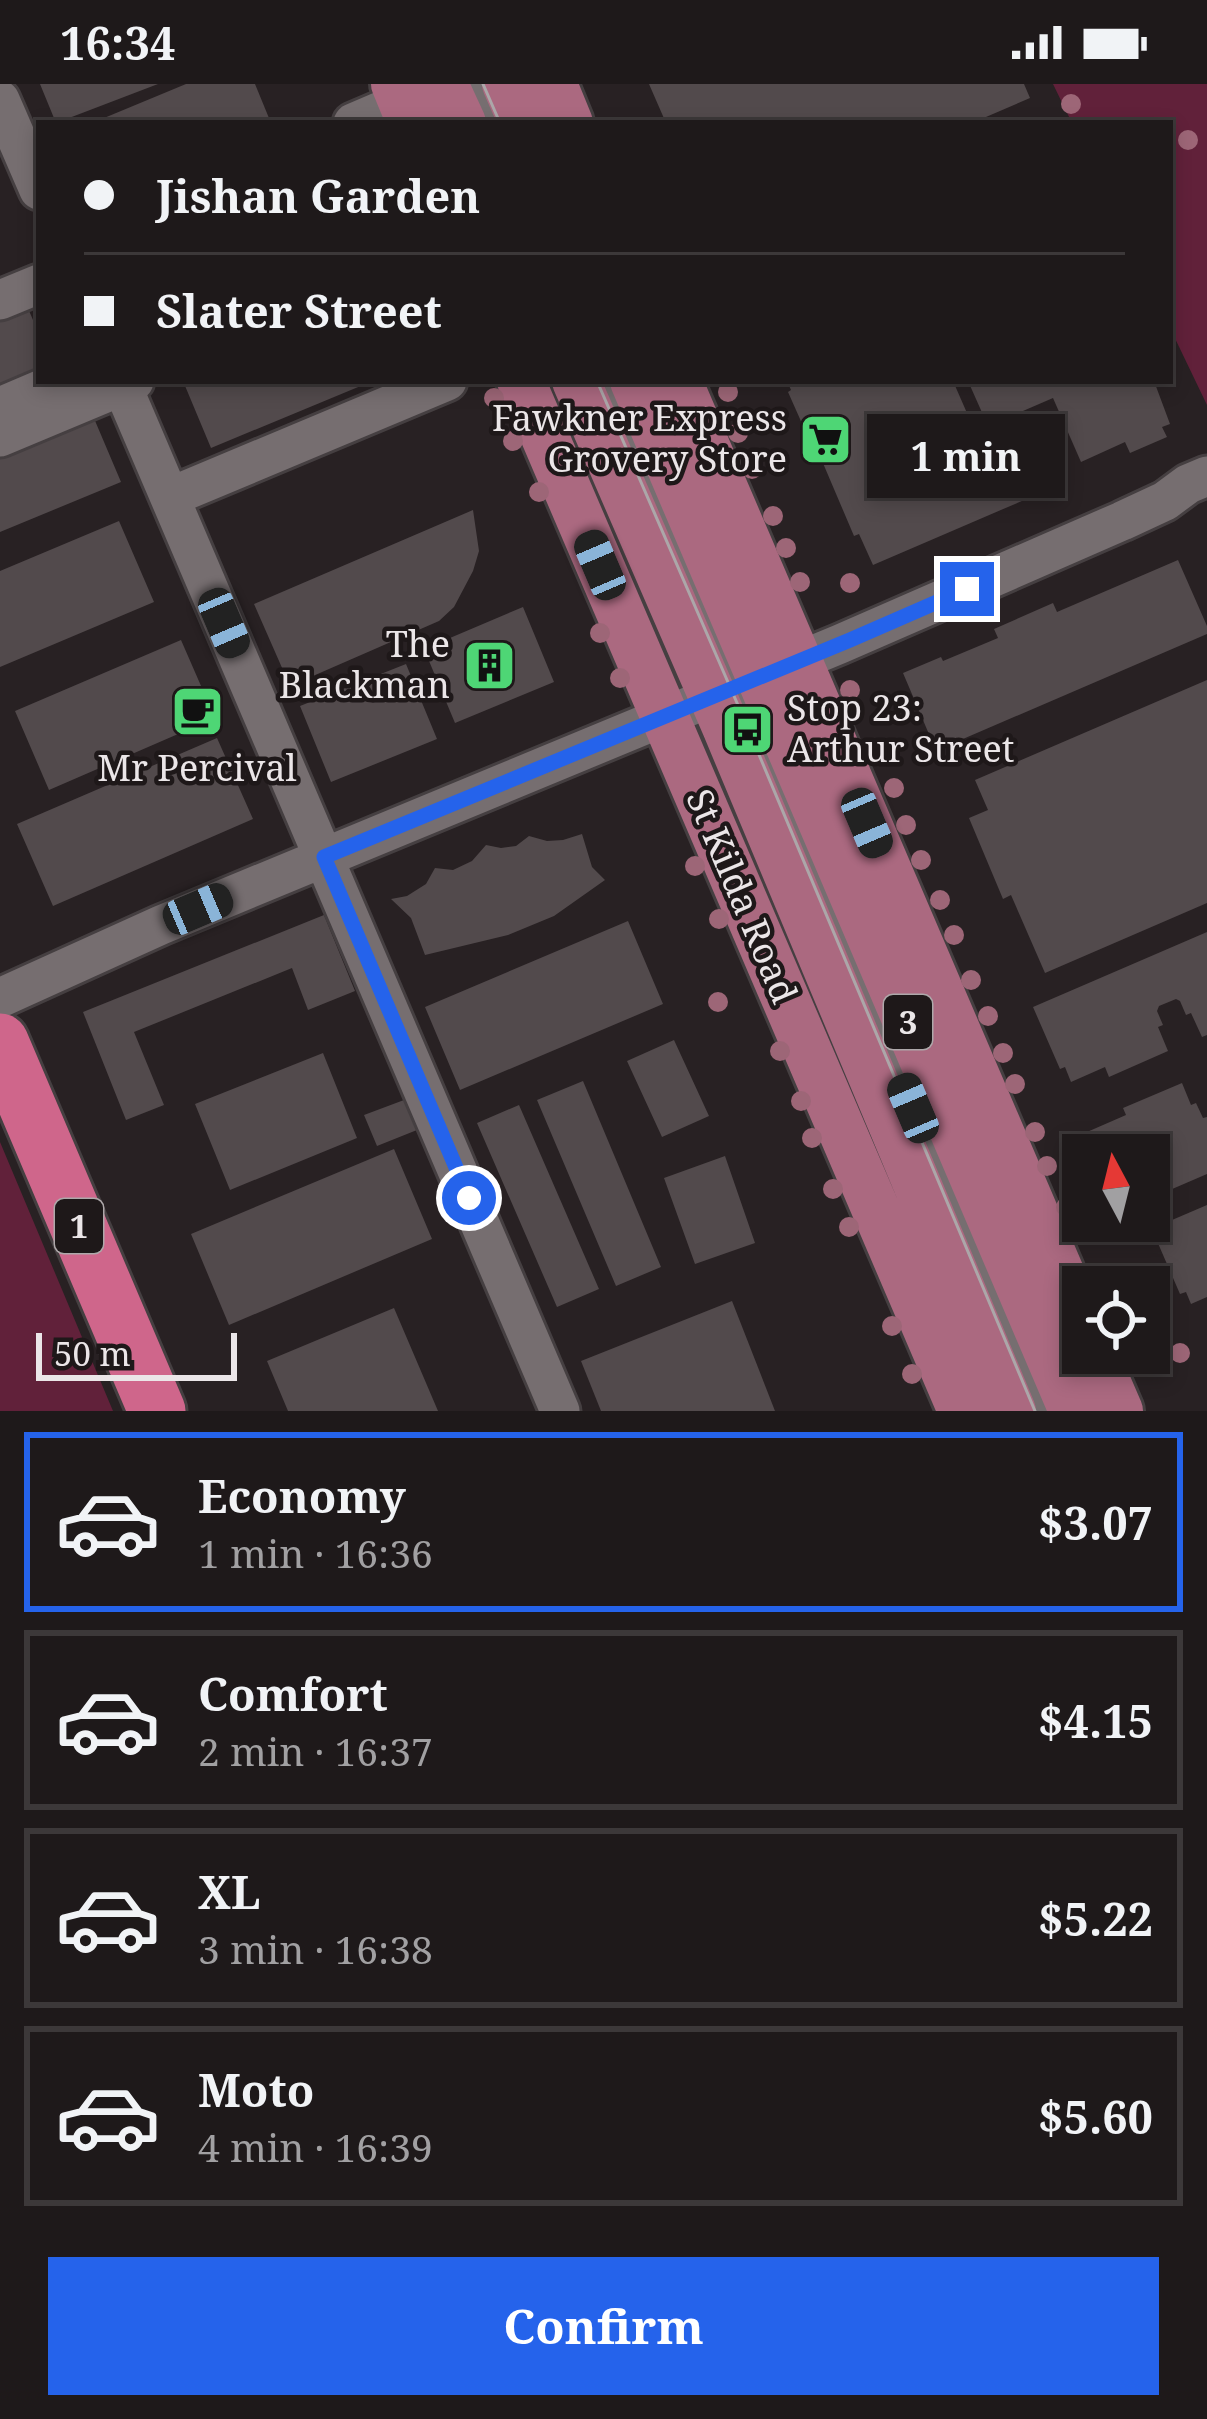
<!DOCTYPE html>
<meta charset="utf-8">
<style>
:root{--surface:#1e191a;--page:#2b2627;--text:#f1f3f6;--muted:#a1a0a2;--line:#3c3839;--accent:#2563eb}
body{margin:0;font-family:"Noto Serif",serif;background:var(--page);color:var(--text);height:100vh;display:flex;flex-direction:column;font-size:45px;white-space:nowrap}
*{box-sizing:border-box;margin:0}
p{font-size:39px;color:var(--muted)}
.icon{flex:none;width:66px;height:66px;fill:none;stroke:currentColor;stroke-width:2;stroke-linecap:round;stroke-linejoin:round}
.map{position:relative;height:1327px;overflow:hidden}
.sheet{display:flex;flex-direction:column;background:var(--surface);flex:1}
.sheet>*{flex:none}
.top-card{position:absolute;left:36px;top:36px;width:1137px;height:264px;border-radius:0px;box-shadow:0 6px 18px #0003,0 0 0 3px var(--line);display:grid;align-content:center;height:264px;padding:0 48px;background:var(--surface)}
.needle{width:78px;rotate:353deg}
.controls{position:absolute;left:1062px;top:1050px;display:grid;gap:24px}
.controls a{display:grid;place-items:center;width:108px;height:108px;border-radius:0px;background:var(--surface);box-shadow:0 6px 18px #0003,0 0 0 3px var(--line);font-size:60px}
.scale{position:absolute;left:36px;bottom:30px;width:201px;box-sizing:border-box;padding-left:12px;border:6px solid #ebe6e8;border-top:0;font-size:33px;line-height:42px;white-space:nowrap;color:#ebe6e8;-webkit-text-stroke:9px #1e1819;paint-order:stroke}
.end{position:absolute;width:54px;height:54px;margin:-27px;border:15px solid #2563eb;background:#fff;box-shadow:0 0 0 6px #fff}
.from{border-radius:50%}
.bubble{position:absolute;height:84px;border-radius:0px;background:var(--surface);box-shadow:0 6px 18px #0003,0 0 0 3px var(--line);font-size:39px;font-weight:700;line-height:84px;text-align:center}
.car{position:absolute;width:36px;height:72px;margin:-36px -18px;border-radius:15px;box-shadow:0 0 9px 3px #0007;background:linear-gradient(#222 24%,#8ab4d8 0 40%,#222 0 76%,#8ab4d8 0 86%,#222 0)}
.top-card b{display:flex;align-items:center;gap:42px;height:114px;font-size:45px}
.top-card b+b{border-top:3px solid var(--line)}
.top-card i{width:30px;height:30px;background:var(--text)}
ul{padding:21px 0 0;list-style:none}
li{display:flex;align-items:center;gap:36px;height:180px;margin:0 24px 18px;padding:0 24px;border:6px solid var(--line);border-radius:0px}
li div{flex:1}
li b{display:block;font-size:45px}
li em{font-style:normal;font-weight:700}
li.active{border-color:var(--accent)}
li>.icon{width:108px;height:108px;stroke-width:1.5}
.cta{display:flex;gap:24px;margin-top:auto;padding:24px 48px}
.cta a{flex:1;height:138px;border-radius:0px;background:var(--accent);color:#fff;font-size:48px;font-weight:700;line-height:138px;text-align:center}
.status{display:flex;justify-content:space-between;align-items:center;height:84px;padding:0 60px;background:var(--surface);direction:ltr}
.status svg{height:33px;fill:currentColor}
.map>svg:first-child{display:block}
.green{fill:#61213a}
.building{fill:#524a4c}
.lines{fill:none;stroke-linecap:round;stroke-linejoin:round}
.minor-casing{stroke:#453f41;stroke-width:45}
.major-casing{stroke:#453f41;stroke-width:54}
.highway-casing{stroke:#453f41;stroke-width:63}
.minor{stroke:#766e70;stroke-width:39}
.major{stroke:#ab6980;stroke-width:48}
.highway{stroke:#cf668b;stroke-width:57}
.tram{stroke:#aca7a9;stroke-width:3}
.tree{fill:#9d6677}
.route{stroke:#2563eb;stroke-width:15}
.labels{text-anchor:middle;stroke-width:9;stroke-linejoin:round;paint-order:stroke}
.shield{fill:#1e1819;stroke:#aea8aa;stroke-width:3}
.shield-label{font-size:33px;font-weight:bold;fill:#ebe6e8}
.poi-label{font-size:36px;fill:#ebe6e8;stroke:#1e1819;text-anchor:end}
.street-label{font-size:36px;fill:#ebe6e8;stroke:#1e1819}
</style>
<div class="status"><b>16:34</b><svg viewBox="0 0 49 12"><path d="M0 12V9h3v3zM5 12V6h3v6zM10 12V3h3v9zM15 12V0h3v12zM26 1h20v11H26zM47 4h2v5h-2z"/></svg></div>
<div class="map">
<svg width="1207" height="1327" viewBox="0 0 1207 1327">
<rect width="100%" height="100%" fill="#282123"/>
<!-- green -->
<path class="green" d="M1053,0H1207V321L1170,244V39H1072Z
M0,1058L113,1327H0Z"/>
<!-- building -->
<path class="building" d="M40,0H158L56,39Z
M186,0H255L271,39H92Z
M649,0H1024L1030,14L972,39H666Z
M24,215L39,250V291L0,306V225Z
M183,297H361L363,301L211,364Z
M787,297H953L984,368L1043,343L1066,398L873,481L859,450L854,452L811,351L808,353L788,308L791,306Z
M968,297H1154L1170,340L1162,343L1167,353L1130,369L1125,358L1081,378L1053,314L988,342Z
M93,332L121,398L0,448V371Z
M473,426L479,467L473,487L454,523L439,537L290,602L254,520Z
M119,437L154,518L0,583V487Z
M1178,476L1207,542V550L949,661L947,657L934,662L903,589L941,573L943,577L998,554L994,545L1053,519L1057,528Z
M523,523L554,598L455,639L424,565Z
M181,556L215,634L49,706L15,627Z
M406,580L437,655L331,698L300,622Z
M1207,596V819L1045,889L1011,811L1003,815L969,734L988,726L975,696Z
M217,654L253,735L53,822L17,740Z
M582,750L592,783L605,796L554,832L508,851L425,871L411,834L391,815L407,812L426,800L435,784L453,786L472,777L486,761L501,764L516,762L529,752L547,757L563,756Z
M324,831L355,907L308,926L292,884L134,948L164,1021L126,1036L83,928Z
M628,837L663,920L460,1006L425,923Z
M1207,848V951L1202,953L1191,929L1186,931L1180,917L1176,915L1159,922L1157,927L1163,941L1158,943L1168,967L1109,993L1105,983L1071,998L1065,983L1060,985L1033,923Z
M674,956L709,1032L662,1053L627,977Z
M323,969L357,1054L230,1106L195,1020Z
M583,997L661,1183L616,1202L537,1016Z
M1182,999L1191,1021L1196,1019L1203,1034L1207,1033V1090L1149,1115V1071H1096L1087,1048L1126,1031L1123,1024Z
M404,1016L417,1046L377,1062L364,1031Z
M519,1021L599,1205L557,1223L477,1039Z
M394,1065L432,1155L229,1241L191,1150Z
M725,1072L755,1159L695,1180L664,1094Z
M1207,1121V1213L1191,1220L1186,1208L1180,1210L1157,1157L1163,1154L1158,1142Z
M732,1217L775,1327H601L581,1277Z
M394,1224L438,1327H288L267,1277Z"/>
<g class="lines">
<defs>
<path id="minor" d="M476,0L493,39
M0,16L39,106
M353,39L402,18
M0,216L39,200
M120,297L560,1327
M604,297L744,623
M0,323L61,297
M0,353L134,297
M170,413L447,297
M766,677L1042,1327
M0,914L161,841L840,560L1122,437L1165,417L1188,400L1207,392"/>
<path id="major" d="M395,0L411,39
M444,0L462,39
M506,0L523,39
M553,0L569,39
M521,297L962,1327
M576,297L726,643L1012,1327
M634,297L1073,1327
M678,297L1083,1242
M1094,1269L1119,1327"/>
<path id="highway" d="M0,958L157,1327"/>
</defs>
<!-- minor casing -->
<use href="#minor" class="minor-casing"/>
<!-- major casing -->
<use href="#major" class="major-casing"/>
<!-- highway casing -->
<use href="#highway" class="highway-casing"/>
<!-- minor -->
<use href="#minor" class="minor"/>
<!-- major -->
<use href="#major" class="major"/>
<!-- highway -->
<use href="#highway" class="highway"/>
<!-- tram -->
<path class="tram" d="M483,0L500,39
M597,297L744,635L1035,1327"/>
</g>
<!-- trees -->
<g class="tree">
<circle cx="1071" cy="20" r="10"/>
<circle cx="1188" cy="56" r="10"/>
<circle cx="728" cy="308" r="10"/>
<circle cx="494" cy="314" r="10"/>
<circle cx="738" cy="349" r="10"/>
<circle cx="513" cy="357" r="10"/>
<circle cx="752" cy="385" r="10"/>
<circle cx="539" cy="408" r="10"/>
<circle cx="773" cy="432" r="10"/>
<circle cx="786" cy="464" r="10"/>
<circle cx="800" cy="498" r="10"/>
<circle cx="850" cy="499" r="10"/>
<circle cx="600" cy="549" r="10"/>
<circle cx="620" cy="594" r="10"/>
<circle cx="850" cy="606" r="10"/>
<circle cx="878" cy="667" r="10"/>
<circle cx="894" cy="704" r="10"/>
<circle cx="906" cy="741" r="10"/>
<circle cx="921" cy="776" r="10"/>
<circle cx="695" cy="782" r="10"/>
<circle cx="940" cy="816" r="10"/>
<circle cx="719" cy="835" r="10"/>
<circle cx="954" cy="851" r="10"/>
<circle cx="971" cy="896" r="10"/>
<circle cx="718" cy="918" r="10"/>
<circle cx="988" cy="932" r="10"/>
<circle cx="780" cy="967" r="10"/>
<circle cx="1003" cy="969" r="10"/>
<circle cx="1015" cy="1000" r="10"/>
<circle cx="801" cy="1017" r="10"/>
<circle cx="1035" cy="1048" r="10"/>
<circle cx="812" cy="1054" r="10"/>
<circle cx="1047" cy="1082" r="10"/>
<circle cx="833" cy="1105" r="10"/>
<circle cx="1066" cy="1123" r="10"/>
<circle cx="849" cy="1143" r="10"/>
<circle cx="892" cy="1242" r="10"/>
<circle cx="1180" cy="1269" r="10"/>
<circle cx="912" cy="1290" r="10"/>
</g>
<g class="lines">
<!-- route -->
<path class="route" d="M469,1114L324,773L850,556L967,505"/>
</g>
<!-- icons -->
<defs>
<symbol id="supermarket-square" viewBox="-11 -11 22 22"><rect x="-9" y="-9" width="18" height="18" rx="4" fill="#4ed675" stroke="#1e1819"/><path d="M-6-5.5h2.5l.6 2H6L4.5 2H-2.5L-4.4-4H-6ZM-1.5 3.2a1.3 1.3 0 1 0 .1 0ZM3 3.2a1.3 1.3 0 1 0 .1 0Z" fill="#111"/></symbol>
<symbol id="building-square" viewBox="-11 -11 22 22"><rect x="-9" y="-9" width="18" height="18" rx="4" fill="#4ed675" stroke="#1e1819"/><path d="M-4-6H4V6H1V3H-1V6H-4ZM-2.5-4.3h1.7v1.8h-1.7ZM.8-4.3h1.7v1.8H.8ZM-2.5-1h1.7V.8h-1.7ZM.8-1h1.7V.8H.8Z" fill="#111"/></symbol>
<symbol id="cafe-square" viewBox="-11 -11 22 22"><rect x="-9" y="-9" width="18" height="18" rx="4" fill="#4ed675" stroke="#1e1819"/><path d="M-5.5-4.5H6V0H3Q3 3.5 0 3.5H-2.5Q-5.5 3.5-5.5 0ZM3-3.2v2h1.7v-2ZM-6 4.5H4V6H-6Z" fill="#111"/></symbol>
<symbol id="bus-square" viewBox="-11 -11 22 22"><rect x="-9" y="-9" width="18" height="18" rx="4" fill="#4ed675" stroke="#1e1819"/><path d="M-5-6H5V4H4V6H2V4H-2V6H-4V4H-5ZM-3.5-4V0h7V-4ZM-3.5 1.2v1.5H-2V1.2ZM2 1.2v1.5H3.5V1.2Z" fill="#111"/></symbol>
</defs>
<g fill-rule="evenodd">
<use href="#supermarket-square" x="796" y="326" width="59" height="59"/>
<use href="#building-square" x="460" y="552" width="59" height="59"/>
<use href="#cafe-square" x="168" y="598" width="59" height="59"/>
<use href="#bus-square" x="718" y="616" width="59" height="59"/>
</g>
<g class="labels">
<!-- shield labels -->
<g class="shield">
<rect x="884" y="911" width="48" height="54" rx="9"/>
<rect x="55" y="1115" width="48" height="54" rx="9"/>
</g>
<g class="shield-label">
<text x="908" y="950">3</text>
<text x="79" y="1154">1</text>
</g>
<!-- poi labels -->
<g class="poi-label">
<text x="787" y="347">Fawkner Express<tspan x="787" dy="41">Grovery Store</tspan></text>
<text x="450" y="573">The<tspan x="450" dy="41">Blackman</tspan></text>
<text x="787" y="637" text-anchor="start">Stop 23:<tspan x="787" dy="41">Arthur Street</tspan></text>
<text x="197" y="697" text-anchor="middle">Mr Percival</text>
</g>
<!-- street labels -->
<g class="street-label">
<text transform="translate(742 812) rotate(67)" y="13">St Kilda Road</text>
</g>
</g>
</svg>
<div class="controls">
<a><svg class="needle" viewBox="-14 -14 28 28"><path d="M0-13l5 13h-10z" fill="#e53935"/><path d="M0 13l5-13h-10z" fill="#a1a0a2"/></svg></a>
<a><svg class="icon" aria-label="locate" viewBox="0 0 24 24"><circle cx="12" cy="12" r="6"/><path d="M12 2v4M12 18v4M2 12h4M18 12h4"/></svg></a>
</div>
<div class="scale">50 m</div>
<i class="end from" style="left:469px;top:1114px"></i>
<i class="end" style="left:967px;top:505px"></i>
<div class="bubble" style="left:867px;top:330px;width:198px">1 min</div>
<i class="car" style="left:600px;top:481px;rotate:337deg"></i>
<i class="car" style="left:224px;top:539px;rotate:157deg"></i>
<i class="car" style="left:867px;top:739px;rotate:157deg"></i>
<i class="car" style="left:198px;top:825px;rotate:67deg"></i>
<i class="car" style="left:913px;top:1024px;rotate:337deg"></i>
<div class="top-card">
<b><i class="from"></i>Jishan Garden</b>
<b><i></i>Slater Street</b>
</div>
</div>
<section class="sheet">
<ul>
<li class="active"><svg class="icon" aria-label="car" viewBox="0 0 24 24"><path d="M5 17H2v-5l4-1 3-4h7l3 4 3 1v5h-3M9 17h6M6 11h13"/><circle cx="7" cy="17" r="2"/><circle cx="17" cy="17" r="2"/></svg><div><b>Economy</b><p>1 min · 16:36</p></div><em>$3.07</em></li>
<li><svg class="icon" aria-label="car" viewBox="0 0 24 24"><path d="M5 17H2v-5l4-1 3-4h7l3 4 3 1v5h-3M9 17h6M6 11h13"/><circle cx="7" cy="17" r="2"/><circle cx="17" cy="17" r="2"/></svg><div><b>Comfort</b><p>2 min · 16:37</p></div><em>$4.15</em></li>
<li><svg class="icon" aria-label="car" viewBox="0 0 24 24"><path d="M5 17H2v-5l4-1 3-4h7l3 4 3 1v5h-3M9 17h6M6 11h13"/><circle cx="7" cy="17" r="2"/><circle cx="17" cy="17" r="2"/></svg><div><b>XL</b><p>3 min · 16:38</p></div><em>$5.22</em></li>
<li><svg class="icon" aria-label="car" viewBox="0 0 24 24"><path d="M5 17H2v-5l4-1 3-4h7l3 4 3 1v5h-3M9 17h6M6 11h13"/><circle cx="7" cy="17" r="2"/><circle cx="17" cy="17" r="2"/></svg><div><b>Moto</b><p>4 min · 16:39</p></div><em>$5.60</em></li>
</ul>
<div class="cta"><a>Confirm</a></div>
</section>
